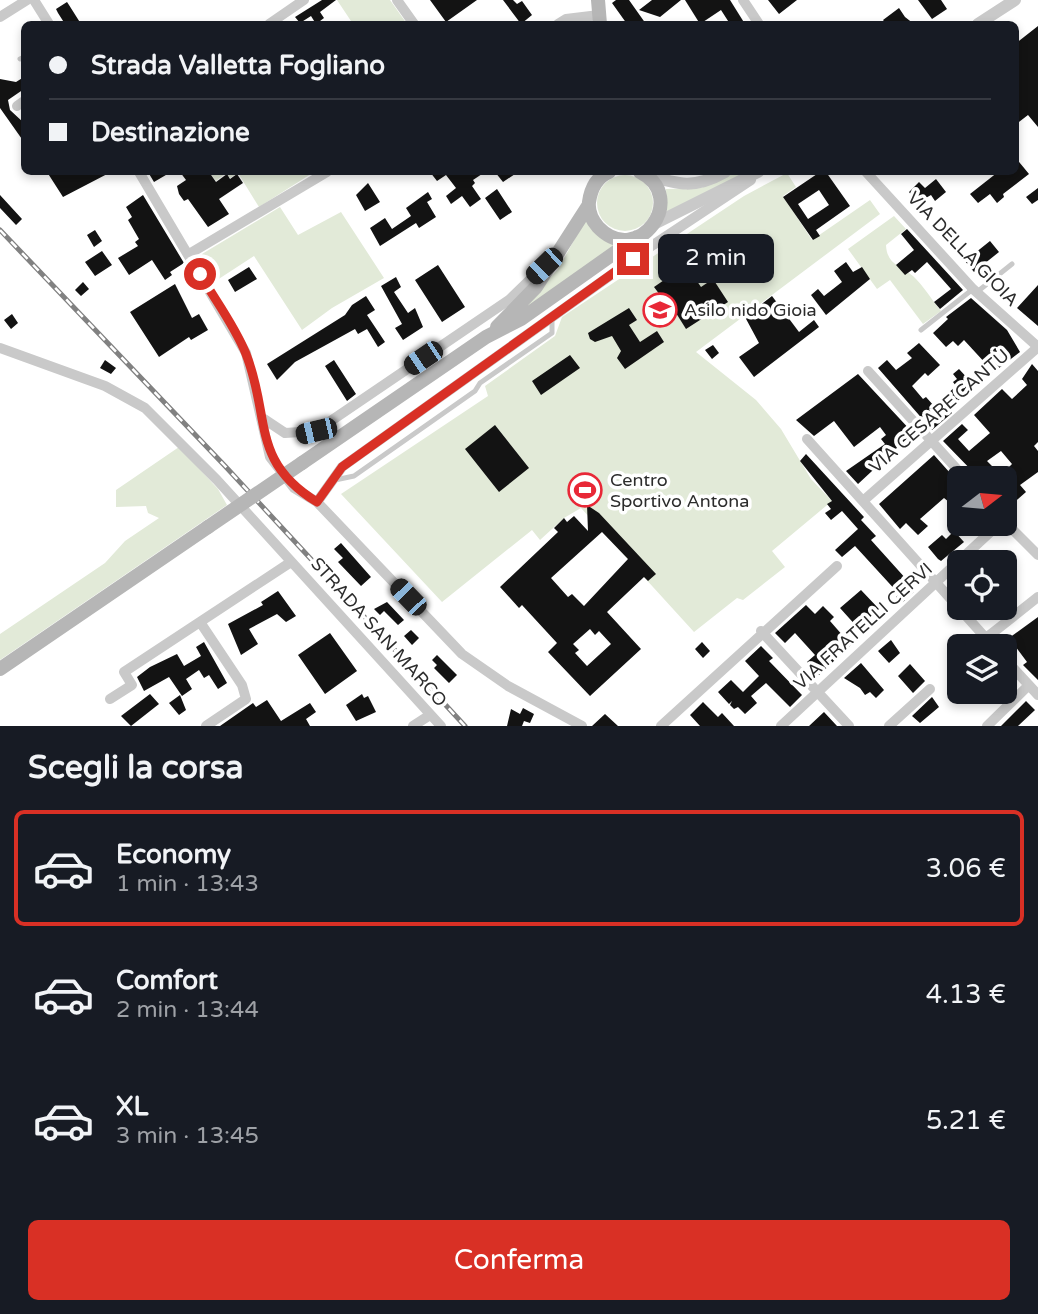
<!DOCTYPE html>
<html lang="it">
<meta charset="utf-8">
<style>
:root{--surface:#171b24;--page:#242831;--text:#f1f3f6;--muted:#9ea1a6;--line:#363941;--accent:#d93025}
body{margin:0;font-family:"Varela Round",sans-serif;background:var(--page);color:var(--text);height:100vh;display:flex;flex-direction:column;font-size:26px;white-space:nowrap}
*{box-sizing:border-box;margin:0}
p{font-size:23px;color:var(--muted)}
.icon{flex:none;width:38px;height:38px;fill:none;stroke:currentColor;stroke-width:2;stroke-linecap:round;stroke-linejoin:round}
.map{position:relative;height:726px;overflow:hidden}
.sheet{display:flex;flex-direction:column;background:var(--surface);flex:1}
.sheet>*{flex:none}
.top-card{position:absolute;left:21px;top:21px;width:998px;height:154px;border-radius:10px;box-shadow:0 4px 10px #0003;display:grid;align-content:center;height:154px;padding:0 28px;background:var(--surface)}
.needle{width:46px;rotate:74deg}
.tools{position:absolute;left:947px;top:466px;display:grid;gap:14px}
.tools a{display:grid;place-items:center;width:70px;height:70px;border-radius:10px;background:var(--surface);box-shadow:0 4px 10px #0003;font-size:35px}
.end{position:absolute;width:32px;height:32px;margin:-16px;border:9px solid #d93025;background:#fff;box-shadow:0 0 0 4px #fff}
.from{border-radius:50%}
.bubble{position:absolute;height:49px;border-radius:10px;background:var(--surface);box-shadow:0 4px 10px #0003;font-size:23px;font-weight:600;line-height:49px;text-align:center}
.car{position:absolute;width:21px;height:42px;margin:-21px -10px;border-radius:9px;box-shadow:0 0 5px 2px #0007;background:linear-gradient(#222 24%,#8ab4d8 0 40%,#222 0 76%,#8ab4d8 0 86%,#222 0)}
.top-card b{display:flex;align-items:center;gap:24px;height:66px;font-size:26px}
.top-card b+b{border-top:2px solid var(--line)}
.top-card i{width:18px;height:18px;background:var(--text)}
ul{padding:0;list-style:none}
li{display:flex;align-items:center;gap:21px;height:116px;margin:0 14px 10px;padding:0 14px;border:4px solid transparent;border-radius:10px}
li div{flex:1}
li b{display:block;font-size:26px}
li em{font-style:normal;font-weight:600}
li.selected{border-color:var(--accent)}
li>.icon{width:63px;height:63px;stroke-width:1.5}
h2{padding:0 28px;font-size:32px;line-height:84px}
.cta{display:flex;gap:14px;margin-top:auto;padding:14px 28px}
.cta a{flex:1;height:80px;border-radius:10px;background:var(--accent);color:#fff;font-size:28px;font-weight:600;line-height:80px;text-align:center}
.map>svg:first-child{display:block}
.green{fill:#e2ead8}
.building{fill:#131313;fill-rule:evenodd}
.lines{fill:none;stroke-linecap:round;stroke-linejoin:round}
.service{stroke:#c9c9c9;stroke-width:5}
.minor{stroke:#c9c9c9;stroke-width:10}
.tertiary{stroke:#c9c9c9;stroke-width:12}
.secondary{stroke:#b6b6b6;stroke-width:14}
.rail-casing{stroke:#818181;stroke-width:5}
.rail{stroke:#fff;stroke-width:2.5;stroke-dasharray:8;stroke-linecap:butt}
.secondary-bridge{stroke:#b6b6b6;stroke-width:14}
.route{stroke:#d93025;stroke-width:9}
.labels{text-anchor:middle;stroke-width:7;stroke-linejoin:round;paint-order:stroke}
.street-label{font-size:18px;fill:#2c2c2c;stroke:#fff}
.poi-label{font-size:18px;fill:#2c2c2c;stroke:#fff;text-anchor:start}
</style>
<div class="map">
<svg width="1038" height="726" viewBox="0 0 1038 726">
<rect width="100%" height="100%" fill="#fff"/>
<!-- green -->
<path class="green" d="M337,0H390L407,24H353Z
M209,172H314L259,207L238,173L230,178L226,173L216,181Z
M737,172H746L667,213L666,189L701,188Z
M787,173L796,187L783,196L812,240L870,200L880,214L696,352L756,400L781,429L811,479L832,501L772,551L785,567L743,600L737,598L694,632L581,508L564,518L540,540L532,530L442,602L341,494L488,396L485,386L555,336L562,317L744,196Z
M597 203a28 28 0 1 1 56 0a28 28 0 1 1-56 0Z
M280,207L298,235L341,212L384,278L332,308L302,330L254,256L211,284L199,263L202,254Z
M894,216L906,229L886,245C887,265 900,265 913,276C923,285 932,300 941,311L923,324L890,280L877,289L848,249Z
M586,219L619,245L528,310L525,306L558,269Z
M179,447L218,489L227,505L0,660V634L105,563L125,541L159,518L148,513L146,506L116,507V490Z"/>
<!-- building -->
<path class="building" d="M322,0H336L320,12L324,18L316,24L311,16L300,23L295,17Z
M430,0H477L446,22Z
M503,0H513L517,4L522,1L532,15L521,24Z
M616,0H629L646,24H627L612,3Z
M652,0H681L660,17L639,10Z
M685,0H730L745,24H730L721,10L700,24Z
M768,0H797L779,14Z
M918,0H941L947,9L932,19Z
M67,2L69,5L81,24H65L58,13L56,9Z
M899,8L905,17L914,24H886L883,20Z
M1038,26V127L1028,115L1015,125V44Z
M24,77V89L8,100L10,110L24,123V142L0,108V79L16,82Z
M1015,157L1029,174L1003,194L1004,197L997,203L990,194L978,203L970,194L998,172H1015Z
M47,172H111L63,197Z
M148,172H171L154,182Z
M180,172H209L216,182L227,174L230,179L237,174L243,183L219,199L229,214L208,227L188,199L184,201L179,194L177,186L186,180Z
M430,172H485L473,180L475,183L472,186L481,199L470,207L462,196L451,204L446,196L456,188L446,175L437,181Z
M495,172H518L503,182Z
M820,172H826L850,206L816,230L820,236L813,240L783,197ZM819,190L829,205L808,219L798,204Z
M936,179L946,192L935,201L931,195L917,203L909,192L919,182L925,188Z
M368,183L380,202L365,211L356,195Z
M1038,188V200L1032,204L1026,197Z
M497,189L512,212L500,220L485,198Z
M428,192L432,199L427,202L436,217L419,228L416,223L380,246L370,228L385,218L392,229L411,216L406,208Z
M0,195L22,219L16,225L0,208Z
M143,195L184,263L170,272L172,275L165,280L152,260L129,275L118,258L138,246L135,242L139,239L128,220L132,217L126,207Z
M907,229L963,290L940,309L934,302L951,289L927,262L915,273L912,270L905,275L896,265L914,250L901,234Z
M95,230L102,241L94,247L87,235Z
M990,241L999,252L974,272L965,261Z
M102,251L112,265L95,276L85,262Z
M846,262L853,272L862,267L870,279L826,315L811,295L818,289L824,296L842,282L834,271Z
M438,265L465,307L442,322L415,280Z
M686,265L701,287L713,279L728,302L686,329L666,297L663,299L654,287Z
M249,267L257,279L235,292L228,280Z
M396,277L401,287L394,292L408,313L415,308L423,327L403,340L395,328L402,324L381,286Z
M83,282L89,289L81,296L75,290Z
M175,284L192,318L199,314L208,330L191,340L189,337L159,357L130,312Z
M1038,285V326L1017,308Z
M366,296L375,310L367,315L385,342L378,347L367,329L358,334L355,329L295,362L277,380L267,364L345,315L352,305Z
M772,296L799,332L814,320L819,327L754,377L739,357L759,343L745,317Z
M971,298L1007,330L1020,352L964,395L949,410L952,413L932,430L878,368L887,360L896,370L912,358L907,353L919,343L940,365L928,376L925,373L912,386L923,399L926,397L934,406L956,386L953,382L957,379L953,374L959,369L970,381L987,365L964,340L958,346L953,341L946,347L933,333L948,319L946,317Z
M629,308L637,320L629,325L640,342L657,331L664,342L625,369L617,358L621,351L612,336L595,342L590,339L588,333Z
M12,314L18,323L11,329L4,320Z
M713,345L719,353L712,359L705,350Z
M570,355L580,368L541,395L532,381Z
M105,360L116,368L111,374L100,368Z
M334,360L356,394L347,401L325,366Z
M1032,364L1038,371V442L1034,446L1038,451V472L1020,485L1026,492L1004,511V478H979L943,441L962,424L968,430L958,439L969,451L990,433L974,415L1002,389L1012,399L1027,385L1022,379ZM1001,451L1012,464L1001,475L987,461Z
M858,374L913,433L858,484L846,471L885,444L881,439L886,435L880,427L854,447L834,421L814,436L796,420Z
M495,425L529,468L499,492L465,449Z
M806,454L864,517L861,520L876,536L871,540L916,590L902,603L896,597L899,594L855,546L842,557L835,550L858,529L842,511L831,520L825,513L831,509L827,504L832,501L800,461Z
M934,455L959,483V510L944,498L920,519L928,526L918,535L906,523L900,529L879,504Z
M587,505L599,513L656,574L648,581L644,577L607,612L641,649L590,696L548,652L557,643L522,605L519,608L500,587L558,532L554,528L564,518L567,522L574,516L588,531ZM602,532L628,559L584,606L572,594L568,597L551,578ZM590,629L595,635L599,631L611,644L587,666L575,653L579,650L573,644Z
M954,531L964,542L941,561L938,559L928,547L942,535L946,539Z
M341,543L371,577L361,586L338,562L343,558L334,549Z
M861,590L879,609L858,628L840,608Z
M278,591L296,616L286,622L277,614L249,629L258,644L241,655L228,624L263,605L261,602Z
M387,602L404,620L398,625L384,611L380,615L374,609Z
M806,605L815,614L823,606L834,617L830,621L851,645L819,675L807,662L815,655L795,633L785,643L775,633Z
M1038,617V680L1023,665L1027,662L1009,638Z
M411,630L419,638L412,645L404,636Z
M330,633L357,671L325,694L298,655Z
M891,640L900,653L889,663L878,651Z
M204,642L227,683L218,689L209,675L204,678L199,670L186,679L192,689L182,696L169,677L144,691L137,677L150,667L177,654L184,666L201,656L196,647Z
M702,642L710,651L703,658L695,649Z
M761,646L773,658L769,661L802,695L790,707L766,683L751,696L757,703L745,714L738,707L734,709L730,705L732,701L729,704L718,692L731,680L743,692L759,676L745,661Z
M437,655L457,675L449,683L434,668L437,665L432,660Z
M861,663L884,690L876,698L870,692L865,695L860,688L844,678Z
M910,664L925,681L913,693L898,676Z
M150,694L159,704L131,726L121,716Z
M362,694L364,698L368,696L376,712L356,721L346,705Z
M180,695L186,710L179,715L169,703Z
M932,697L939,707L920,723L912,716Z
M267,700L281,721L310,703L316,712L306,719L310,726H220L253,703L256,707Z
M1026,701L1035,710L1018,726H1001Z
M703,702L718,717L722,713L734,726H700L690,715Z
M523,708L534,714L530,723L524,721L522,726H507L511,709L520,714Z
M824,712L837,726H809Z
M605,714L618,726H592Z"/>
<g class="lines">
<!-- service -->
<path class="service" d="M20,59L24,57
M977,292L1012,264
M921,330L973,289
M335,480L354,476L475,391L480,383L552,333V317"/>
<!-- minor -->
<path class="minor" d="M34,0L49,24
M397,0L414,24
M743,0L759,24
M0,17L27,0
M269,24L304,0
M558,24L566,19L599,15
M17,106L24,101
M139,172L246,353L270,457L294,488L317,502L462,654L508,686L582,726
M866,172L973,289L1038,347
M189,254L327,172
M0,348L105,386L145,408L217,480L441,726
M868,371L965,478
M264,419L285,433L316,431L509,300L545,265
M807,439L993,646
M863,501L1038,347
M317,502L342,467L653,245L751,180
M1004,521L1038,555
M200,622L242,685L246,699L206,726
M761,631L849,726
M986,638L1038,597
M1004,658L1038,695
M110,699L132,685L124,672L291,562
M413,726L430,715
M661,726L837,566
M781,726L1000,523
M889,726L930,689
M987,726L1029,685"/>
<!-- tertiary -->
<path class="tertiary" d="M978,24L1015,0
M647,175C679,185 695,189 725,172
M654,224L758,172"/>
<!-- secondary -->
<path class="secondary" d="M598,0L600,24
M609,172C597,177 591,188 589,202C588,211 592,220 598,227C638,269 690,197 640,172
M497,327L536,287L588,206
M302,463L486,337L521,319L637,237
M0,669L208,527"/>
<defs>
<path id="rail" d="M0,230L225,466L465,726"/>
</defs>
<!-- rail casing -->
<use href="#rail" class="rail-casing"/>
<!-- rail -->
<use href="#rail" class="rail"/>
<!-- secondary-bridge -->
<path class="secondary-bridge" d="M208,527L302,463"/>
</g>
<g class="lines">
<!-- route -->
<path class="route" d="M200,274C215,300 235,326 246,354C271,417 250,461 317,502L342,467L633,259"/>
</g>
<!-- icons -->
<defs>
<symbol id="school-ring" viewBox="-11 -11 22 22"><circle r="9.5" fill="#fff" stroke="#e82837" stroke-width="1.5"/><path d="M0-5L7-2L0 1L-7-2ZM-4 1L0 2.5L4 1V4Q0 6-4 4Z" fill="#e82837"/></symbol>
<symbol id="stadium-ring" viewBox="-11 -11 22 22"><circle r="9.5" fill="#fff" stroke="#e82837" stroke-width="1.5"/><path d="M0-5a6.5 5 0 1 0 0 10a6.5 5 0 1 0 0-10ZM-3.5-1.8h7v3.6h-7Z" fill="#e82837"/></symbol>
</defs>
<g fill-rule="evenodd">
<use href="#school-ring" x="641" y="291" width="38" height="38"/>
<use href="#stadium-ring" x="566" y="471" width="38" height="38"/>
</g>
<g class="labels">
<!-- street labels -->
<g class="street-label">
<text transform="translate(963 249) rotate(46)" y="6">VIA DELLA GIOIA</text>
<text transform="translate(939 411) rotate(-41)" y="6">VIA CESARE CANTÙ</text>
<text transform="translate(863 626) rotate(-42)" y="6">VIA FRATELLI CERVI</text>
<text transform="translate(379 632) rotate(48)" y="6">STRADA SAN MARCO</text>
</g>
<!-- poi labels -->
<g class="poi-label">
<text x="684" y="316">Asilo nido Gioia</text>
<text x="610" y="486">Centro<tspan x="610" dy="21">Sportivo Antona</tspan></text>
</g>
</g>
</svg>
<div class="tools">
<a><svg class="needle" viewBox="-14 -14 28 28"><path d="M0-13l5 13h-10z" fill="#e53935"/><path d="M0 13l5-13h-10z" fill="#9ea1a6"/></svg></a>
<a><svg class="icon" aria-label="locate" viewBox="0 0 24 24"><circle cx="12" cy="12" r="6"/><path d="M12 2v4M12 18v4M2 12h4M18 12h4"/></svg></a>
<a><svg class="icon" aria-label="layers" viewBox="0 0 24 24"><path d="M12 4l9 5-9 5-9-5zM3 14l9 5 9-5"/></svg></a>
</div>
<i class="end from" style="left:200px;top:274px"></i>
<i class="end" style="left:633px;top:259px"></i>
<div class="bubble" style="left:658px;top:234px;width:116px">2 min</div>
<i class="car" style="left:544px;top:266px;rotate:226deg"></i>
<i class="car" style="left:423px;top:358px;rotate:236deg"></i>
<i class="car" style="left:316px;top:431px;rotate:257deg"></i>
<i class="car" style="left:408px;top:597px;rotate:316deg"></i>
<div class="top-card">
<b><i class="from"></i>Strada Valletta Fogliano</b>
<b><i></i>Destinazione</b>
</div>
</div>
<section class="sheet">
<h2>Scegli la corsa</h2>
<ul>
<li class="selected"><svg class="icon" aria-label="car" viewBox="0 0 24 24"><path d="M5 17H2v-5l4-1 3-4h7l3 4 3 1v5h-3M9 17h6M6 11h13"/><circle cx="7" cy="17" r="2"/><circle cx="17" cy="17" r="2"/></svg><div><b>Economy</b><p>1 min · 13:43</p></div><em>3.06 €</em></li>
<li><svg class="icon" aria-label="car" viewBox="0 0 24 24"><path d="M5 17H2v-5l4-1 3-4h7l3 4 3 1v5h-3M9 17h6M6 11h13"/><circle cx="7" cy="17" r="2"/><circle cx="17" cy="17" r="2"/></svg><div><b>Comfort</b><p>2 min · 13:44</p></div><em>4.13 €</em></li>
<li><svg class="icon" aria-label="car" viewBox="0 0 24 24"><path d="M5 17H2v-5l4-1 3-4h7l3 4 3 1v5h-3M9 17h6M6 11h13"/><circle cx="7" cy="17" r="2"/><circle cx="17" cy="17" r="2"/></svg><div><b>XL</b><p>3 min · 13:45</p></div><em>5.21 €</em></li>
</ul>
<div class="cta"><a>Conferma</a></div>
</section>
